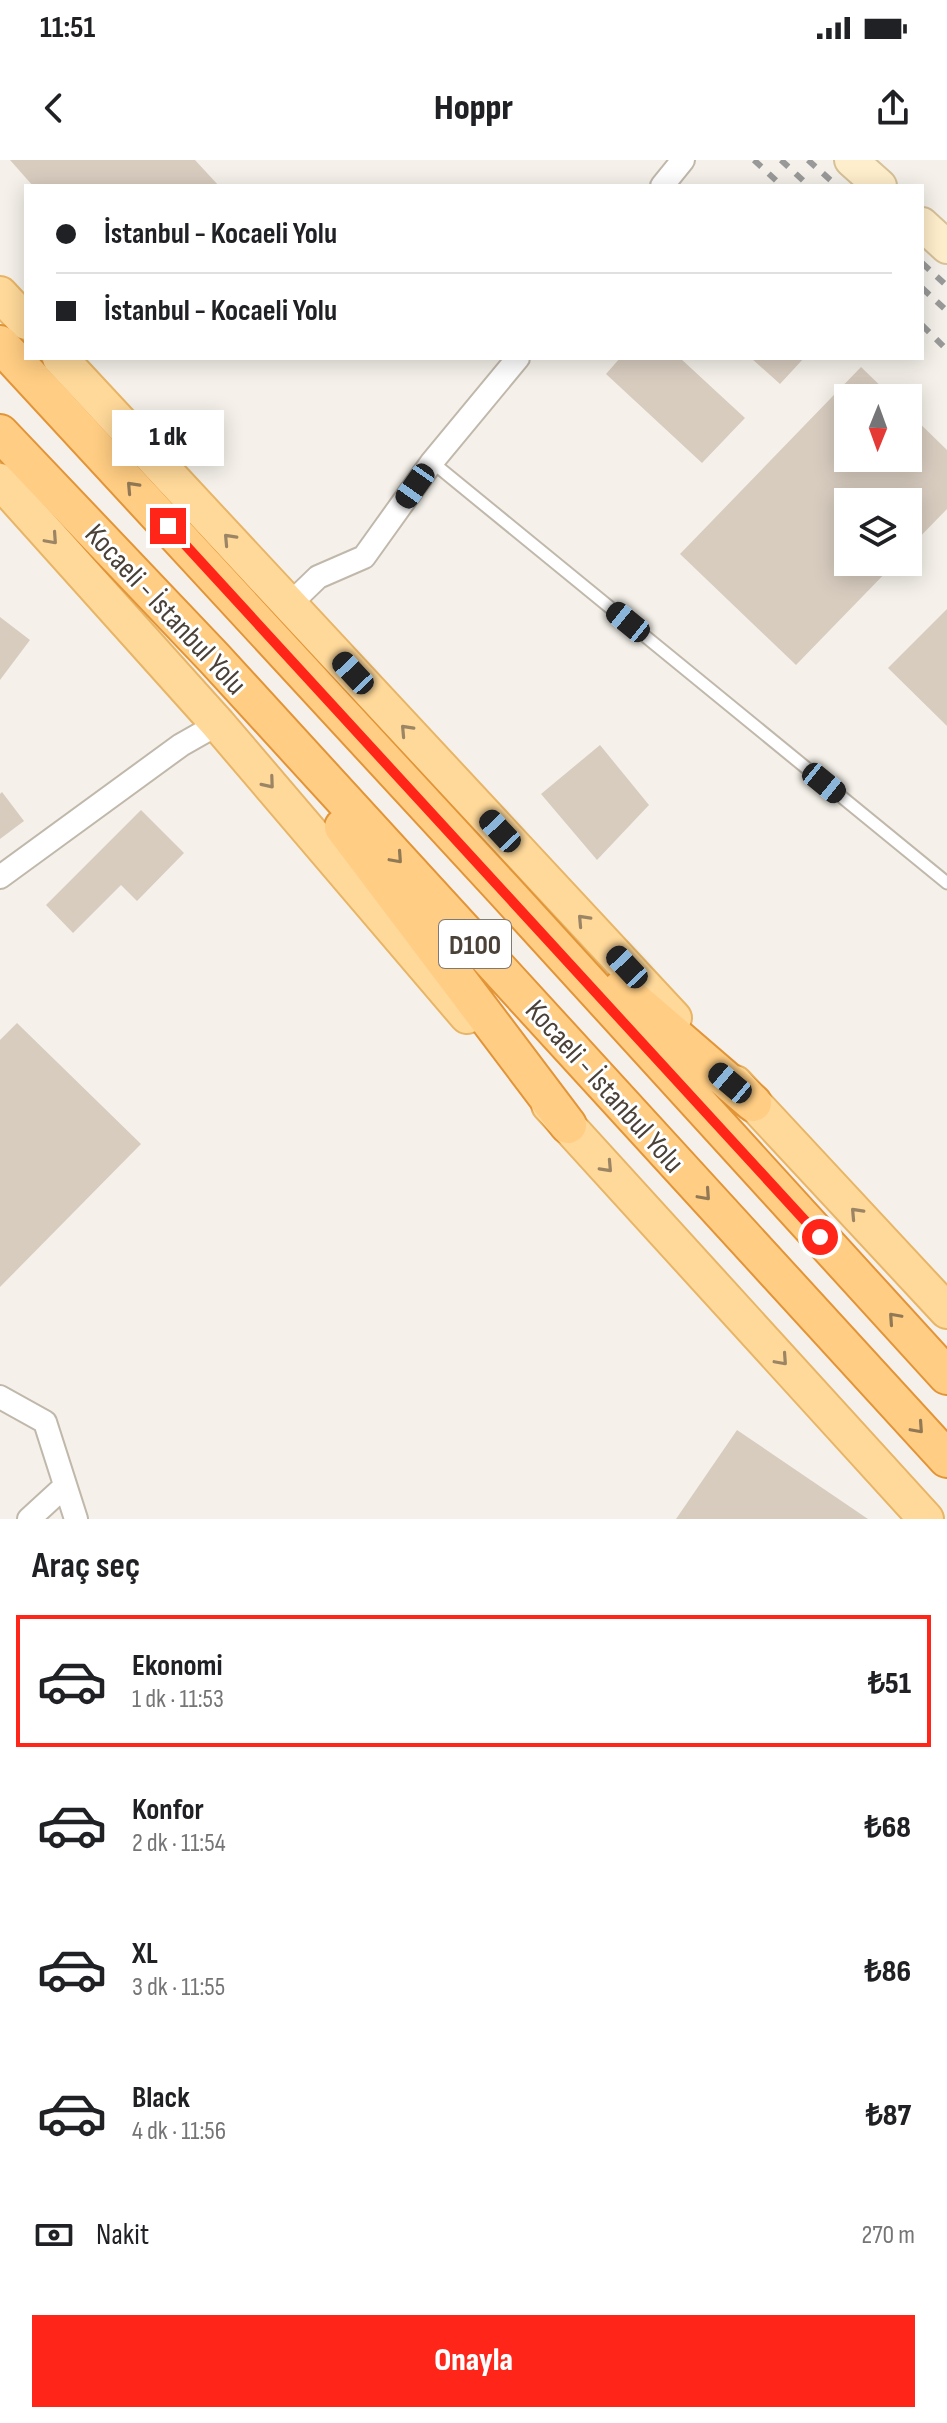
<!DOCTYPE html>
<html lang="tr">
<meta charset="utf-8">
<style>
:root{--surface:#fff;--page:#f6f6f6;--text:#202124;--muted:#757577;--line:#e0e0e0;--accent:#ff2518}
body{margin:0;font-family:"Sofia Sans Condensed",sans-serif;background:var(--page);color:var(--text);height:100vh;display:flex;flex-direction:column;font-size:30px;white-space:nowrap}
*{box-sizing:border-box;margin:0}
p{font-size:26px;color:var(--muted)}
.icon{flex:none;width:44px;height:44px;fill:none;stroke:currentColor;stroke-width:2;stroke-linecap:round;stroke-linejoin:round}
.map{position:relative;height:1359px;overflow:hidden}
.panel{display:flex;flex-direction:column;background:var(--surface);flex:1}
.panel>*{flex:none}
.top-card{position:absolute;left:24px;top:24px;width:900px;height:176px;border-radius:0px;box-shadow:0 4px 20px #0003;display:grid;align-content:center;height:176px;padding:0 32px;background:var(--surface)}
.needle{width:52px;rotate:181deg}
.buttons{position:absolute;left:834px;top:224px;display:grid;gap:16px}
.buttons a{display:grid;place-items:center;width:88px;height:88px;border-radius:0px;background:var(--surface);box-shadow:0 4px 20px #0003;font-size:40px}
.end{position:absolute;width:36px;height:36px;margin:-18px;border:10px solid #ff2518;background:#fff;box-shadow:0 0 0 4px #fff}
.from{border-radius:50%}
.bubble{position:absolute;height:56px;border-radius:0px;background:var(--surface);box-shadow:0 4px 20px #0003;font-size:26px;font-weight:800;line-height:56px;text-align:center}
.car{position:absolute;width:24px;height:48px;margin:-24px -12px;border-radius:10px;box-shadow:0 0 6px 2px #0007;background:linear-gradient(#222 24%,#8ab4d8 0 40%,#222 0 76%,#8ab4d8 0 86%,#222 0)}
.top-card b{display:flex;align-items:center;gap:28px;height:76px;font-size:30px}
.top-card b+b{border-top:2px solid var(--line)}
.top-card i{width:20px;height:20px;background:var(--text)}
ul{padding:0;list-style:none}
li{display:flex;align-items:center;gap:24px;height:132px;margin:0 16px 12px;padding:0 16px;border:4px solid transparent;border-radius:0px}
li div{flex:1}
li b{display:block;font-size:30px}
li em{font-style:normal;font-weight:800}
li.selected{border-color:var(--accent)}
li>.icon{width:72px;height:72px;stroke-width:1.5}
h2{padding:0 32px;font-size:36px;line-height:96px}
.pay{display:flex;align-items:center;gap:20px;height:88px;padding:0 32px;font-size:30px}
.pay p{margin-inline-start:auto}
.cta{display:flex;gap:16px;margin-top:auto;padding:16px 32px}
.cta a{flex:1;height:92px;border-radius:0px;background:var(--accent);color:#fff;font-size:32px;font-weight:800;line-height:92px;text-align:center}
.status{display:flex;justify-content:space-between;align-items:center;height:56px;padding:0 40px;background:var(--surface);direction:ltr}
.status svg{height:22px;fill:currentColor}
header{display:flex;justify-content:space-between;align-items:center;height:104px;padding:0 32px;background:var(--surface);font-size:36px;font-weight:800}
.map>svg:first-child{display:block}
.building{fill:#d8ccbf}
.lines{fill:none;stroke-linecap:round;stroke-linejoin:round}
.service-casing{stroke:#c1b8ac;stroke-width:15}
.minor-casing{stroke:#c1b8ac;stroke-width:26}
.secondary-casing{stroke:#d6c199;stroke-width:36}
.primary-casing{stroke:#e8b566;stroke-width:38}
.trunk-casing{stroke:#e29437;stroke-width:40}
.service{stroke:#fff;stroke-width:11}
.minor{stroke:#fff;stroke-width:22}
.secondary{stroke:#ffeecb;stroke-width:32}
.primary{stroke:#ffd99a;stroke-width:34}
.trunk{stroke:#ffcd83;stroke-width:36}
.rail{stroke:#999;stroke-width:6;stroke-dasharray:10 10;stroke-linecap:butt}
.oneway{stroke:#927956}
.oneway2{stroke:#9b8564}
.route{stroke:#ff2518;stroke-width:10}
.labels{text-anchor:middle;stroke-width:6;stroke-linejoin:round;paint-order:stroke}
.shield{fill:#fff;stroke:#807a74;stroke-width:2}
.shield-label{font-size:28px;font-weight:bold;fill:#4a4138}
.street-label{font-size:30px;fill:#4a4138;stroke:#fff}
</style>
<div class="status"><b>11:51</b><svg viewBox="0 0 49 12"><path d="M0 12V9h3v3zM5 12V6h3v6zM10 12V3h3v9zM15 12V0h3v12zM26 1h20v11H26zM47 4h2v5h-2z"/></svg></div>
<header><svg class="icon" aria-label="back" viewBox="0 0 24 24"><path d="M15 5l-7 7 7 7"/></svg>Hoppr<svg class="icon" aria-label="share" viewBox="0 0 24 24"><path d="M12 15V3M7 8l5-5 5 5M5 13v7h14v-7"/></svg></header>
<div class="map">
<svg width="947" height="1359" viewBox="0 0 947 1359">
<rect width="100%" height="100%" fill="#f5f1ea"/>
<!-- building -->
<path class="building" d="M10,0H195L219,26H33Z
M620,198H680L745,258L702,303L606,214Z
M751,198H804L780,224Z
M861,207L893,238H848V298H908V252L947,290V349L908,389V342H848V402H896L796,505L680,394Z
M947,449V566L888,508Z
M0,457L30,480L0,520Z
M600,585L649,645L597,700L541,634Z
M2,632L24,661L0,679V634Z
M141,650L184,693L137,741L121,725L73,773L46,745Z
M17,863L141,984L0,1127V880Z
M737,1270L868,1359H676Z"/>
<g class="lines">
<defs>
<path id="service" d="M432,302L947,723"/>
<path id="minor" d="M662,26L683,0
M289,445L318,417L364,397L432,302L518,198
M0,717L181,585L218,564
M0,1237L45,1262L76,1359
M29,1359L65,1326"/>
<path id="secondary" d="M851,0L880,26
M922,64L947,87"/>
<path id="primary" d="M0,134L26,162
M60,198L674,858
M0,321L218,564L467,856
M735,923L947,1151
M549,945L926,1359"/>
<path id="trunk" d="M0,184L503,729L947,1216
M0,273L214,498L947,1299
M343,667L568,965
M621,829L753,943"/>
</defs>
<!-- service casing -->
<use href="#service" class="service-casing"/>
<!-- minor casing -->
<use href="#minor" class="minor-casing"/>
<!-- secondary casing -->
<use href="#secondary" class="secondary-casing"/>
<!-- primary casing -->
<use href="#primary" class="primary-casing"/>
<!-- trunk casing -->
<use href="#trunk" class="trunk-casing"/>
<!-- service -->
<use href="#service" class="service"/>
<!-- minor -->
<use href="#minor" class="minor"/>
<!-- secondary -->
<use href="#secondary" class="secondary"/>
<!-- primary -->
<use href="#primary" class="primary"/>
<!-- trunk -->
<use href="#trunk" class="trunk"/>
<!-- rail -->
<path class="rail" d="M754,0L782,26
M781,0L809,26
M808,0L837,26
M922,103L947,126
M922,128L947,151
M922,165L947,190"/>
</g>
<!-- one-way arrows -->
<defs><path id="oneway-chevron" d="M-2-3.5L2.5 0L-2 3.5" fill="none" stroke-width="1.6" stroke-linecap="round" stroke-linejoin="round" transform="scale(2)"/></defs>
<g class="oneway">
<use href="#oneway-chevron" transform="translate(132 327) rotate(-133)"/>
<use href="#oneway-chevron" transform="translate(397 698) rotate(48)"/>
<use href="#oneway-chevron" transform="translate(705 1035) rotate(48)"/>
<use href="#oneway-chevron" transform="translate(894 1158) rotate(-132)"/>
<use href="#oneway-chevron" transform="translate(918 1268) rotate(48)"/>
</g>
<g class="oneway2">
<use href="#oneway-chevron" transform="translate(52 379) rotate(48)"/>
<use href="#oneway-chevron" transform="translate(229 379) rotate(-133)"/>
<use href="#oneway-chevron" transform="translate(406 570) rotate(-133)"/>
<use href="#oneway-chevron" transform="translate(269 623) rotate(50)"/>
<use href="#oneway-chevron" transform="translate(583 760) rotate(-133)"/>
<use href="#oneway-chevron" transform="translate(607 1007) rotate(47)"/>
<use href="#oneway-chevron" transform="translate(856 1053) rotate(-133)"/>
<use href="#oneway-chevron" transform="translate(782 1200) rotate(48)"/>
</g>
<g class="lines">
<!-- route -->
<path class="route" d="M168,366L820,1077"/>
</g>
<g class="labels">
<!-- shield labels -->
<rect class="shield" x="439" y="760" width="72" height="48" rx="6"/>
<g class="shield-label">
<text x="475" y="794">D100</text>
</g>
<!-- street labels -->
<g class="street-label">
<text transform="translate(166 449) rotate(47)" y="10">Kocaeli - İstanbul Yolu</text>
<text transform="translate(605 926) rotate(48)" y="10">Kocaeli - İstanbul Yolu</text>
</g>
</g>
</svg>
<div class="buttons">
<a><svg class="needle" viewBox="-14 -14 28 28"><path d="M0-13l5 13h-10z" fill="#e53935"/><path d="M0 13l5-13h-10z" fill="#757577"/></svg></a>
<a><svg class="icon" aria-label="layers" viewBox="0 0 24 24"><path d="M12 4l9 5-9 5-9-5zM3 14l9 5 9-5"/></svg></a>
</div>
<i class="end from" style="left:820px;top:1077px"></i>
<i class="end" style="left:168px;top:366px"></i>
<div class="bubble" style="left:112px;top:250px;width:112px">1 dk</div>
<i class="car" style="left:415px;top:326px;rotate:215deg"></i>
<i class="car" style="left:628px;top:462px;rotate:309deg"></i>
<i class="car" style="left:353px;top:513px;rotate:317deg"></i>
<i class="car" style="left:824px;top:623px;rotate:129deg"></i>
<i class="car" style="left:500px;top:671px;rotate:317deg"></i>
<i class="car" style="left:627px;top:807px;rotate:317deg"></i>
<i class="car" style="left:730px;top:923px;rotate:310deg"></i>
<div class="top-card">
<b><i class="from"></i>İstanbul - Kocaeli Yolu</b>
<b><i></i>İstanbul - Kocaeli Yolu</b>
</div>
</div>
<section class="panel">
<h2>Araç seç</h2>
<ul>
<li class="selected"><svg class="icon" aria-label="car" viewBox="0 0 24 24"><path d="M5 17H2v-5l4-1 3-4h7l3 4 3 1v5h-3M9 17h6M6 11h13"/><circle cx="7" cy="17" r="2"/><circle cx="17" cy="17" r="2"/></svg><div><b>Ekonomi</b><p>1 dk · 11:53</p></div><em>₺51</em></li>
<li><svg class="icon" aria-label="car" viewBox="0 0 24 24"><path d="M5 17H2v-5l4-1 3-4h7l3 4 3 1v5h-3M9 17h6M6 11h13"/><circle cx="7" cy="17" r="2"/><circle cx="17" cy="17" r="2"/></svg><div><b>Konfor</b><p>2 dk · 11:54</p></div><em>₺68</em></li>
<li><svg class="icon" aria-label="car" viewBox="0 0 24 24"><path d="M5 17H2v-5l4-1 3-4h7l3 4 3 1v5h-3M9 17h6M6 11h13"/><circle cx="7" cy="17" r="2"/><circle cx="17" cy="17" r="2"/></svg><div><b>XL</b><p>3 dk · 11:55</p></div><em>₺86</em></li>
<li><svg class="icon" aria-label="car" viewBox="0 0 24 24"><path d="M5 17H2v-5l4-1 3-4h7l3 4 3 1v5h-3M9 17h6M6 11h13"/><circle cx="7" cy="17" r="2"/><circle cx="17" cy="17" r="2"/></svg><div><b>Black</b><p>4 dk · 11:56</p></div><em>₺87</em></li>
</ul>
<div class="pay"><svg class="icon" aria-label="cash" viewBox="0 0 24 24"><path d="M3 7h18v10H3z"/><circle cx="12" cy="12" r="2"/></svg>Nakit<p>270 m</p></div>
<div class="cta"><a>Onayla</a></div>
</section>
